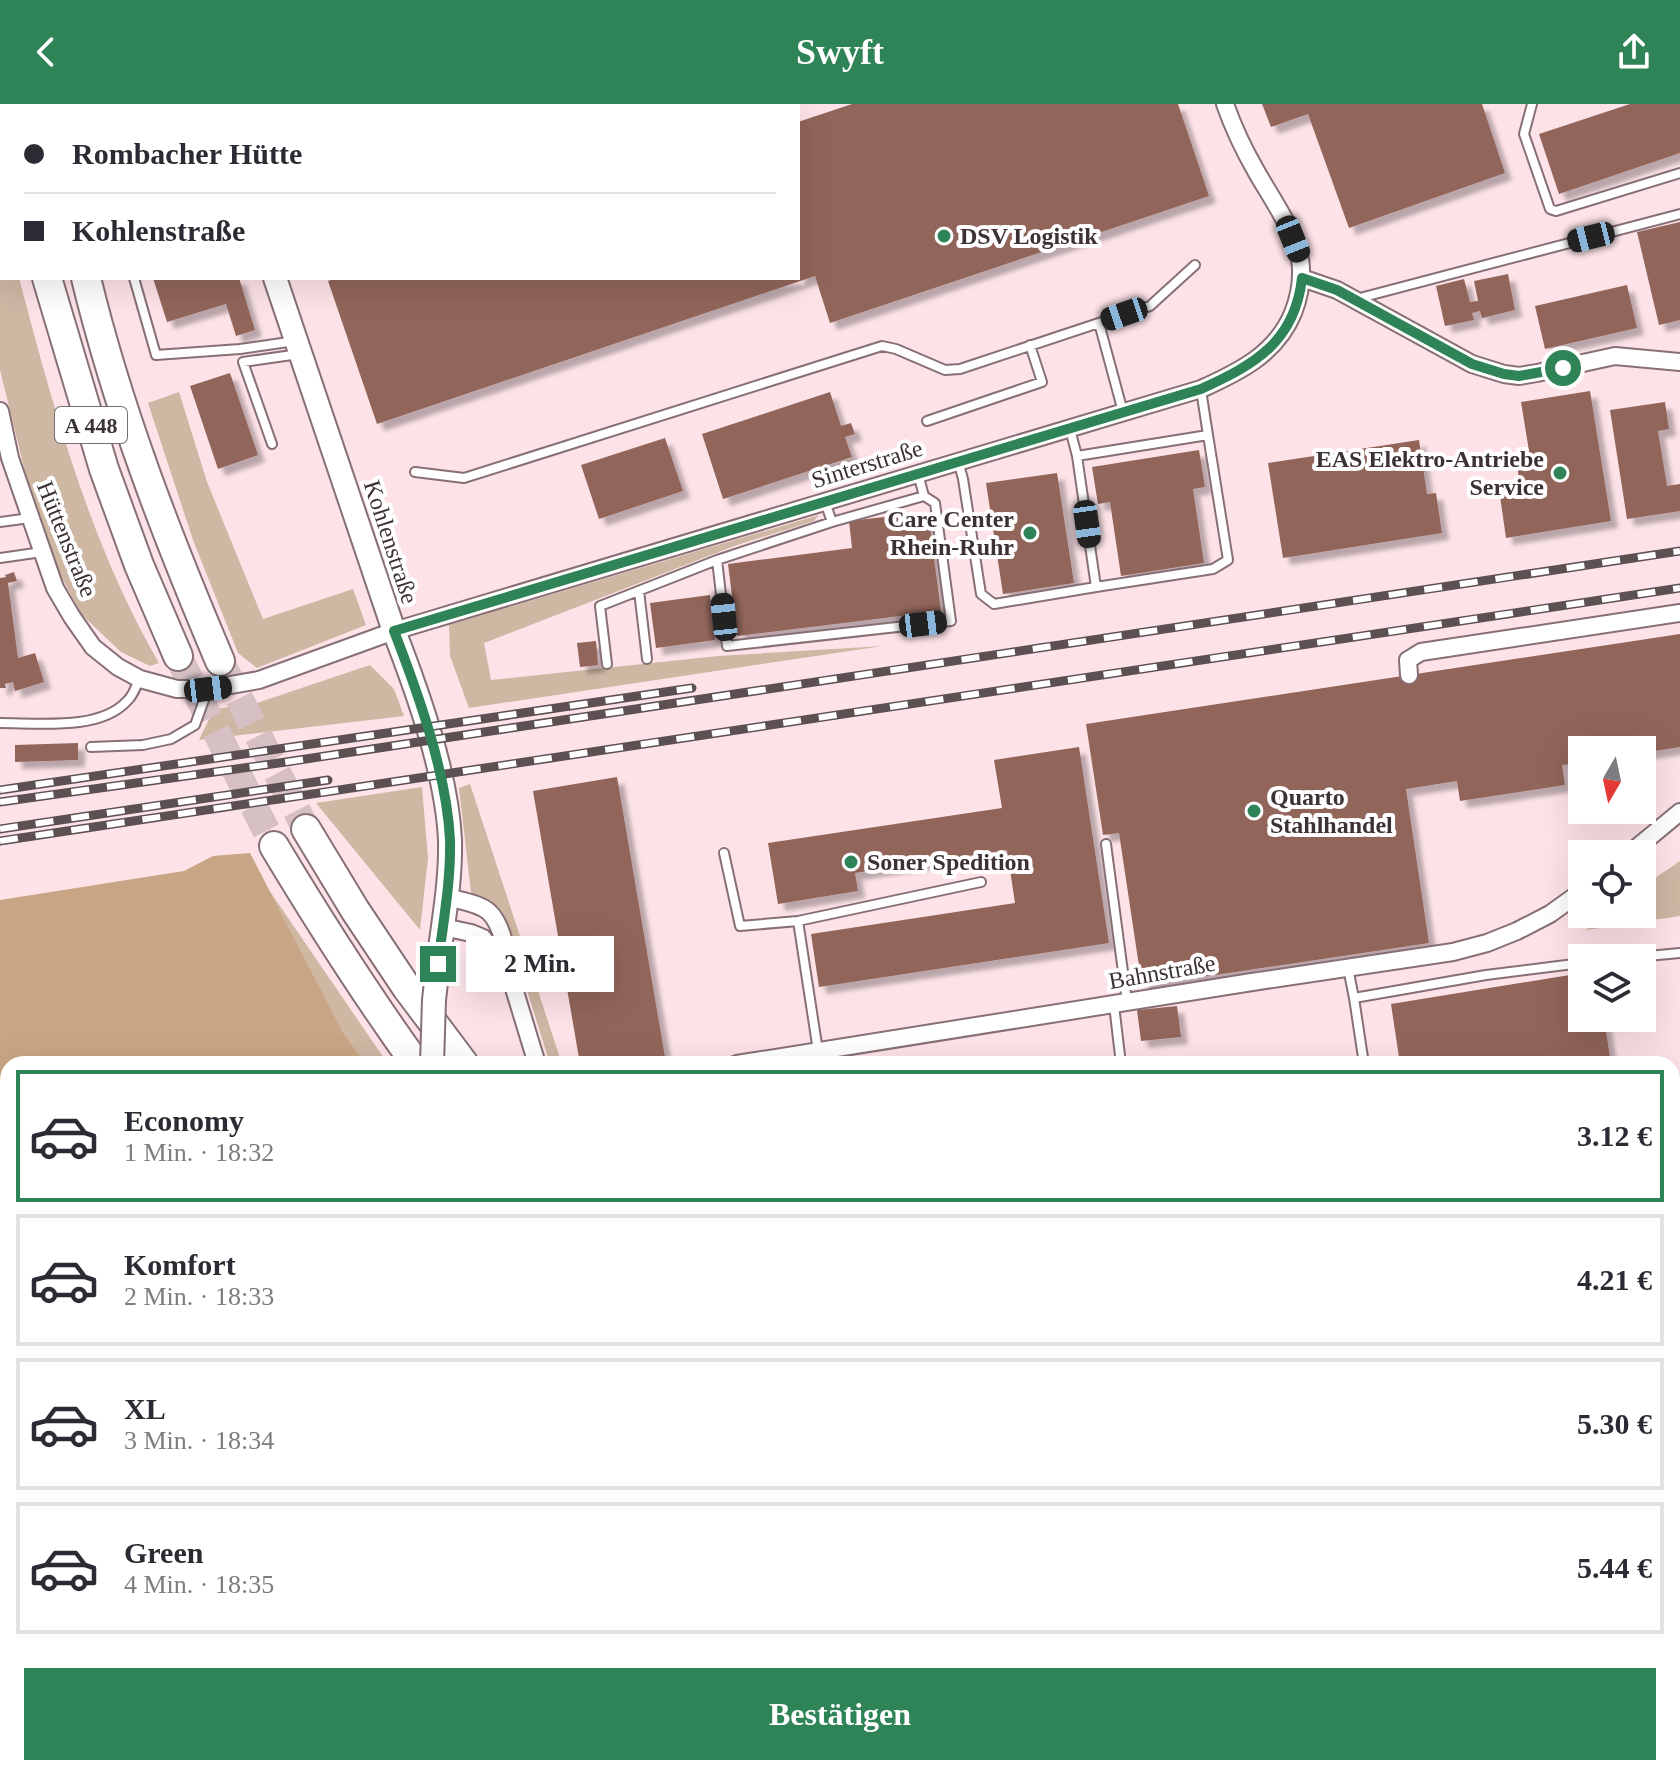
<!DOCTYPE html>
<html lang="de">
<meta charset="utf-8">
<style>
:root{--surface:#fff;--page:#f7f7f7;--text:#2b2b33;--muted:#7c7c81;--line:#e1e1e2;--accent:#2f8457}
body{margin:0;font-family:"Times New Roman",serif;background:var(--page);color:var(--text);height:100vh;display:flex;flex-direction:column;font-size:30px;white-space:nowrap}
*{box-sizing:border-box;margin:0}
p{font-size:26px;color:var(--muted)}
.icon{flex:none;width:44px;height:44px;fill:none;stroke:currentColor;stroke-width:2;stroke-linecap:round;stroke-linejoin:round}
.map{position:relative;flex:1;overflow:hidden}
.drawer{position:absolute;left:0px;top:952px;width:1680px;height:720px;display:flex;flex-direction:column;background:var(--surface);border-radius:24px 24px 0 0;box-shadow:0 8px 32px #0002}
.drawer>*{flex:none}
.hud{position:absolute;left:0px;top:0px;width:800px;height:176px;box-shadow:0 8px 32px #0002;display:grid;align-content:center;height:176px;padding:0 24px;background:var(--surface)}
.needle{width:52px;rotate:189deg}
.fabs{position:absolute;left:1568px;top:632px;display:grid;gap:16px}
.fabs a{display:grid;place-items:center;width:88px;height:88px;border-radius:0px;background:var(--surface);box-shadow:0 8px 32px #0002;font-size:40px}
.end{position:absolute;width:36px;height:36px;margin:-18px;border:10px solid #2f8457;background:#fff;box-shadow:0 0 0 4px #fff}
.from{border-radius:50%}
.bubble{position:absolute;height:56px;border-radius:0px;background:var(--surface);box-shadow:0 8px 32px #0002;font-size:26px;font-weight:800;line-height:56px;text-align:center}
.car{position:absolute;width:24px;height:48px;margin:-24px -12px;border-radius:10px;box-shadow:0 0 6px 2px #0007;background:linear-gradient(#222 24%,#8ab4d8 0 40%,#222 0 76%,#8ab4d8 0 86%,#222 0)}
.hud b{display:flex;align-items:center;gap:28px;height:76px;font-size:30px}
.hud b+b{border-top:2px solid var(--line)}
.hud i{width:20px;height:20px;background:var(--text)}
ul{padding:14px 0 0;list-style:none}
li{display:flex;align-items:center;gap:24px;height:132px;margin:0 16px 12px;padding:0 8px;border:4px solid var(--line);border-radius:0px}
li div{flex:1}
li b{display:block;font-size:30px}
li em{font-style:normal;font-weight:800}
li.selected{border-color:var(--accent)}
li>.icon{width:72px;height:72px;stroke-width:1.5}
.button{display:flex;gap:16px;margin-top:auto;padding:16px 24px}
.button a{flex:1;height:92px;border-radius:0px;background:var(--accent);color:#fff;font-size:32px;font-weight:800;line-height:92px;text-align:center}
header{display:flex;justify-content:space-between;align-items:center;height:104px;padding:0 24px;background:var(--accent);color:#fff;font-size:36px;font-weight:800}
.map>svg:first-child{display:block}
.green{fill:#ceb7a3}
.forest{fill:#c8a685}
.building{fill:#91655a;filter:url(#shadow)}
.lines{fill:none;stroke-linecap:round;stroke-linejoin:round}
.highway-tunnel{stroke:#d6c0c4;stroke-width:28;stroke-dasharray:28 14;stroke-linecap:butt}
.lane-casing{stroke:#877075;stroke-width:12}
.street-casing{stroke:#877075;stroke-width:20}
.secondary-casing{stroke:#877075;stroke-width:26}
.highway-casing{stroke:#877075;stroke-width:32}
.lane{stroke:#fff;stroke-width:8}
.street{stroke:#fff;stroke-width:16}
.secondary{stroke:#fff;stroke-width:22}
.highway{stroke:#fff;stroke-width:28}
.rail-casing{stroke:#5d5053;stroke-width:9}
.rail{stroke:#fff;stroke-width:6;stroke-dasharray:18;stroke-linecap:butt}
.secondary-bridge-casing{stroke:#877075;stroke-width:26;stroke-linecap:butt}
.secondary-bridge{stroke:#fff;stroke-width:22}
.route{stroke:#2f8457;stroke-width:10}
.poi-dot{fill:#2f8457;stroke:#fff;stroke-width:3}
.labels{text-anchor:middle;stroke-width:8;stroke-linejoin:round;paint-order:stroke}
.shield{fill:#fff;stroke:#767071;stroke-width:2}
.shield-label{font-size:22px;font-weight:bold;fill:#3c3234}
.poi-label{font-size:24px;font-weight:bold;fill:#3c3234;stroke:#fff;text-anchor:start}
.street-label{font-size:24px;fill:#3c3234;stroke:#fff}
</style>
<header><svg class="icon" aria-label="back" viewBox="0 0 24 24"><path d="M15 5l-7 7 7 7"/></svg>Swyft<svg class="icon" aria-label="share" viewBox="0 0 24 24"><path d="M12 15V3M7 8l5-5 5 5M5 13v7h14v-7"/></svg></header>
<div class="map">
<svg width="1680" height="1672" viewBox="0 0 1680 1672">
<defs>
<filter id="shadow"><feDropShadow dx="7" dy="7" stdDeviation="2" flood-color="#0004"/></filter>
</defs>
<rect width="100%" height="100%" fill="#fde3e8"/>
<!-- green -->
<path class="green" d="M0,102L2,109V174H19C54,306 90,440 159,559L150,562L121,548L82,511L57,465L30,388L0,266Z
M179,288L207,378L263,515L353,485L366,521L257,564L238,549L193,436L148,299Z
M819,411L814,417L737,441L484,539L491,576L718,552L883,542L469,604L450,552L449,521Z
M370,561L394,585L404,612L199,636L214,605L254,600Z
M470,680L562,960H550L506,819L471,788L459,684Z
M422,683L428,754L420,826L316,699Z
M1680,757V812L1586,826L1607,810H1642V783Z
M269,786L388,960H366L343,928Z
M1680,1295V1672H1466L1479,1664H1672V1296Z
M24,1664H335L336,1670L326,1672H25Z"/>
<!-- forest -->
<path class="forest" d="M250,749L343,928L366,960H8V1035L0,1037V796L184,767L213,752Z
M379,1664H508L509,1672H372L380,1671Z
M1145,1664H1282L1284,1672H1150Z"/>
<!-- building -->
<path class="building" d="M852,0H1178L1209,92L830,219L815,172L377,320L328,177L336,174H798V18Z
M1262,0H1482L1505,69L1349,124L1308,10L1271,23Z
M1630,0H1680V49L1559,90L1539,30Z
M1680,118V216L1659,221L1637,128Z
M1508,170L1515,206L1482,214L1480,207L1472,209L1474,216L1445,222L1436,182L1464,175L1470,198L1478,197L1474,177Z
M153,174H239L255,226L236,232L226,200L167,218Z
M1627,181L1637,224L1545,245L1535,202Z
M230,269L258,351L218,365L190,282Z
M1590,287L1611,417L1506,434L1500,392L1521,388L1515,349L1529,347L1521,298Z
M830,288L841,322L851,319L855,330L845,333L852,353L723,395L702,330Z
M1665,298L1669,325L1658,327L1667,382L1680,380V407L1627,415L1610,306Z
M665,334L683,387L599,415L581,361Z
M1419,336L1427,390L1436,389L1442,429L1283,454L1268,359Z
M1199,346L1205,383L1193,385L1204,459L1121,472L1110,398L1098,400L1092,363Z
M1057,369L1074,479L1003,490L986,379Z
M928,408L941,507L737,532L728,460L852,444L849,417Z
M14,468L17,477L8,479L18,554L35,549L44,578L15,587L13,578L5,580L6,584H0V474L6,473L5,471Z
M710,491L715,536L656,544L650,499Z
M1680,530V643L1642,649V646H1582V697H1579L1573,660L1562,661L1565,681L1460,697L1457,677L1406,685L1429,839L1142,882L1119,729L1103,731L1086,620Z
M596,537L598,561L580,563L577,539Z
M78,639V656L15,658V641Z
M1079,643L1109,839L819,883L811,830L1015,799L1007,746L855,769L858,787L778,800L768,739L1002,704L994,656Z
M617,673L665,953L622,960H580L533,687Z
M1582,869V914H1604L1611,960H1400L1391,900Z
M1177,902L1181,933L1141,937L1137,906Z
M1043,953L1045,960H1007V958Z
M8,1171V1208L0,1209V1172Z
M1332,1664H1381L1383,1672H1306Z"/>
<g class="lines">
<!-- highway-tunnel -->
<path class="highway-tunnel" d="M178,552L274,742
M220,557L306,725"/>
<defs>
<path id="lane" d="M597,0V2
M642,0L643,2
M1532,0L1524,30L1550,105L1556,107L1680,69
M736,2L739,0
M134,174L156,251L240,245L295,237
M1356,195L1680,110
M1099,219L1123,308
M927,317L1042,278L1030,241
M1070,325L1077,352L1208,331L1201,286
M272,340L243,258L299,250
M1077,352L1096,483L1213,465L1228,456L1208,331
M958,357L963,375L981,490L994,500L1096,483
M415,368L464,374L882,242L896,245L945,266L960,265L1150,202L1195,161
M0,418L30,414
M832,418L924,392L918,370
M0,454L42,448
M717,456L727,542L951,517L935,399L924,392
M639,487L647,555
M607,560L600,502L717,456L832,418L825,398
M0,619C38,619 100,627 127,597C133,592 136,583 139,575
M91,643L143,641L171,635L195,621L208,585
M1106,740L1127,898
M724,749L740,822L798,817
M1626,854L1680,849
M1348,864L1354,894
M1114,901L1121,960
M818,947L798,817L981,778
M1364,960L1354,894L1486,871L1582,859
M0,1071L8,1069
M0,1153L8,1151
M1672,1283L1680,1282
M1672,1389H1680"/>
<path id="street" d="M1302,174L1337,186L1472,260L1504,270L1519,272L1537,269L1615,252L1680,258
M0,307L10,354L55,484L72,513L93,543L118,563L140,575L177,585H208L259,576L394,527L1201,285C1239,268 1276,250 1293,209C1300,191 1303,174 1300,155C1295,127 1270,92 1256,67C1244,46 1233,23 1225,0
M1409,571L1408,556L1421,548L1680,509
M1629,750L1680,708
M443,823L471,829L483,834L509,868C508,851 502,820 489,808C479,799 461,797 447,793
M509,868L537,960
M737,960L1252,878L1453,848L1487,839L1517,827L1550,810L1582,787
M0,1478L8,1475
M0,1531L8,1528
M0,1636L6,1672
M558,1664L560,1672
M1288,1664L1290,1672
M937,1672L947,1664"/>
<path id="secondary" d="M216,0L217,2
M275,174L394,527C418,589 447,670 450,736C451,778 443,818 438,860
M703,1672L704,1664"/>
<path id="highway" d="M12,0V2
M50,0V2
M0,49L2,58
M47,174L104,365L139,461L178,552
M86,174C118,306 167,432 220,557
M306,725L355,806L407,884L464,960
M274,742C319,817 365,889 416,960
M1061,1664L1067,1672
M1105,1664L1111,1672"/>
</defs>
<!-- lane casing -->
<use href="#lane" class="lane-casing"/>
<!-- street casing -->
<use href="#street" class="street-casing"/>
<!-- secondary casing -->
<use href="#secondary" class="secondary-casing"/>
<!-- highway casing -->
<use href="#highway" class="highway-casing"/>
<!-- lane -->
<use href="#lane" class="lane"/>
<!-- street -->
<use href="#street" class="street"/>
<!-- secondary -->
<use href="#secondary" class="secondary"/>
<!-- highway -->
<use href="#highway" class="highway"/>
<defs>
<path id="rail" d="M0,686L692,584
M0,698L286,658L1680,447
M0,725L328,676
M0,737L1680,484"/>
</defs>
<!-- rail casing -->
<use href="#rail" class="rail-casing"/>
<!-- rail -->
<use href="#rail" class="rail"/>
<defs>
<path id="secondary-bridge" d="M432,960L434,896L438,860"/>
</defs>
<!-- secondary-bridge casing -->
<use href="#secondary-bridge" class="secondary-bridge-casing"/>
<!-- secondary-bridge -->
<use href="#secondary-bridge" class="secondary-bridge"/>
</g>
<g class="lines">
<!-- route -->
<path class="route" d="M438,860C443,818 451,778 450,736C447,670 418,589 394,527L1201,285C1254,261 1295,238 1302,174L1337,186L1472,260L1504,270L1519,272L1563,264"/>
</g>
<!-- markers -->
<g class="poi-dot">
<circle cx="944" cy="132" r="8"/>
<circle cx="1560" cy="369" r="8"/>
<circle cx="1030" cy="429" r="8"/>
<circle cx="1254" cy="707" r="8"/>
<circle cx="851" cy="758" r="8"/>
</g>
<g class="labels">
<!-- shield labels -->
<rect class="shield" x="55" y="303" width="72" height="36" rx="6"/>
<g class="shield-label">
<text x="91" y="329">A 448</text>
</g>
<!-- poi labels -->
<g class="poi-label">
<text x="960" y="140">DSV Logistik</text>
<text x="1544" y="363" text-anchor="end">EAS Elektro-Antriebe<tspan x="1544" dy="28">Service</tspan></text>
<text x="1014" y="423" text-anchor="end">Care Center<tspan x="1014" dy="28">Rhein-Ruhr</tspan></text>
<text x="1270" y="701">Quarto<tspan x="1270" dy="28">Stahlhandel</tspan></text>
<text x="867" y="766">Soner Spedition</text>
</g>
<!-- street labels -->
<g class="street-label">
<text transform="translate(867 360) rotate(-17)" y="8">Sinterstraße</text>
<text transform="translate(67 435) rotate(68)" y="8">Hüttenstraße</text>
<text transform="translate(391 438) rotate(72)" y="8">Kohlenstraße</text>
<text transform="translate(1162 868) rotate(-10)" y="8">Bahnstraße</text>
</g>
</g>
</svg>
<div class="fabs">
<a><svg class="needle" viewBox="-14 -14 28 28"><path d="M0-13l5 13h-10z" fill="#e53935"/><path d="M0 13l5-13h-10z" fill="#7c7c81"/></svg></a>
<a><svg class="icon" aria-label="locate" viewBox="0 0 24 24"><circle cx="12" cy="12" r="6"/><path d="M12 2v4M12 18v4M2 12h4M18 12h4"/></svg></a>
<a><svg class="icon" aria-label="layers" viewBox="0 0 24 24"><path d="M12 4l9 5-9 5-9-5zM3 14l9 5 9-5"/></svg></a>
</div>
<i class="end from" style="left:1563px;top:264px"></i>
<i class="end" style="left:438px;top:860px"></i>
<div class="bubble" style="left:466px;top:832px;width:148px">2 Min.</div>
<i class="car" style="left:1591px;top:133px;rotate:256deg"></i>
<i class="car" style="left:1293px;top:135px;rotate:158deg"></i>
<i class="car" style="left:1124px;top:210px;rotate:251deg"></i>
<i class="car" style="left:1087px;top:420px;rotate:172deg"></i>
<i class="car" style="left:724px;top:513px;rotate:354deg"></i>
<i class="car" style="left:923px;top:520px;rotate:83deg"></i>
<i class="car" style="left:208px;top:585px;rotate:83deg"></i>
<div class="hud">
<b><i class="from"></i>Rombacher Hütte</b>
<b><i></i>Kohlenstraße</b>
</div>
<section class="drawer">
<ul>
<li class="selected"><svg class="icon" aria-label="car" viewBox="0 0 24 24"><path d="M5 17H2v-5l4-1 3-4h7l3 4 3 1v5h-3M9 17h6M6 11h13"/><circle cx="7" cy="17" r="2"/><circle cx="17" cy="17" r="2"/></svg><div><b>Economy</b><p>1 Min. · 18:32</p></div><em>3.12 €</em></li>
<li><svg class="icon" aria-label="car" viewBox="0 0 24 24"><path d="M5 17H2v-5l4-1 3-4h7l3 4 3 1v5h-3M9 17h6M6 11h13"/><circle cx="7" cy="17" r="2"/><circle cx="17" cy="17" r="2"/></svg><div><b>Komfort</b><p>2 Min. · 18:33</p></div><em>4.21 €</em></li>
<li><svg class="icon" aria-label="car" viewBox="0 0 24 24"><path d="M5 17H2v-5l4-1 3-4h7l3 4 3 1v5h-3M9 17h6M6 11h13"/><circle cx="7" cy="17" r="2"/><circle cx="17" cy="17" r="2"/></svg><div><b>XL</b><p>3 Min. · 18:34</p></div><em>5.30 €</em></li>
<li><svg class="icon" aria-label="car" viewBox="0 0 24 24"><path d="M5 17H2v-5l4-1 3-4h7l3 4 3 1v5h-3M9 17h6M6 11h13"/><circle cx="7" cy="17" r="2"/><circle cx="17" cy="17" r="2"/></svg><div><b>Green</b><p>4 Min. · 18:35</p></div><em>5.44 €</em></li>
</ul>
<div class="button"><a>Bestätigen</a></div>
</section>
</div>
